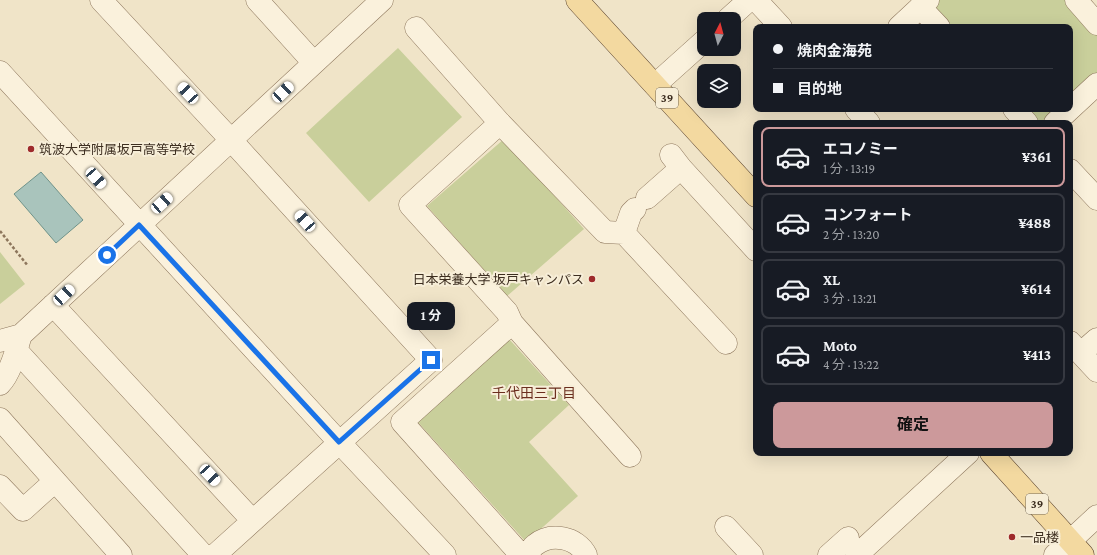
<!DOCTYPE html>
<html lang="ja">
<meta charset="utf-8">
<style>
:root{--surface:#171b24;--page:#242831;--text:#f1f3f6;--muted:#9ea1a6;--line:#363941;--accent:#cc999b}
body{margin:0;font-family:"Crimson Pro","Noto Sans JP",serif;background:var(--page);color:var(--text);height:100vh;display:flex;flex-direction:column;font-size:15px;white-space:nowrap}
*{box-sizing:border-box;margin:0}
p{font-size:13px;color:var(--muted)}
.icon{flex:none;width:22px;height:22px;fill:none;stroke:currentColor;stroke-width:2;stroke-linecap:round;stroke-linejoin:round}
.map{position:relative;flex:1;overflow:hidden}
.drawer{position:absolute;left:753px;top:120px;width:320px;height:336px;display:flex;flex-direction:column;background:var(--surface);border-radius:8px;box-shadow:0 4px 16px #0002}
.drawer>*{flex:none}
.guide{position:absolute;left:753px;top:24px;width:320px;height:88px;border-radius:8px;box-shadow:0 4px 16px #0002;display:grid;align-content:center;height:88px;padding:0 20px;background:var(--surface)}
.needle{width:26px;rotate:6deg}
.tools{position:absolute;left:697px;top:12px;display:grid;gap:8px}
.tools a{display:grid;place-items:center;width:44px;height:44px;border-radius:8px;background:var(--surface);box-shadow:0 4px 16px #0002;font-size:20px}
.end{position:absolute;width:18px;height:18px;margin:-9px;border:5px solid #1a73e8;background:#fff;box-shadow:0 0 0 2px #fff}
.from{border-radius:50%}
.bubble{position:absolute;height:28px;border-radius:8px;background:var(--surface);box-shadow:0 4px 16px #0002;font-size:13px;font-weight:700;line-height:28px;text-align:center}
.car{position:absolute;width:12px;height:24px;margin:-12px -6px;border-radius:5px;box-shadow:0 0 3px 1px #0007;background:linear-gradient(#fff 24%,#345 0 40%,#fff 0 76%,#345 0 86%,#fff 0)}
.guide b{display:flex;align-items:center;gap:14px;height:38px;font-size:15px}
.guide b+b{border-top:1px solid var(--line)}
.guide i{width:10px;height:10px;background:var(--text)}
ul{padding:7px 0 0;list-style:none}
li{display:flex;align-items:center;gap:12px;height:60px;margin:0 8px 6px;padding:0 12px;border:2px solid var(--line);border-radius:8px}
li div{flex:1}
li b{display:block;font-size:15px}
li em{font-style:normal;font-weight:700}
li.on{border-color:var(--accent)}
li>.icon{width:36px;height:36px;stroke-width:1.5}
.cta{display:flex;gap:8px;margin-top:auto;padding:8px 20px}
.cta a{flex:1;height:46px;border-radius:8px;background:var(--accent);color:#111;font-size:16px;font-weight:700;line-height:46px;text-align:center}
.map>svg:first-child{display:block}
.green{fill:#c9cf9b}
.water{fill:#a9c4bc;stroke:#6f938a}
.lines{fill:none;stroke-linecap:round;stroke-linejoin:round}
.minor-casing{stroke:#8d765c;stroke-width:23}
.major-casing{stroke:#5b4430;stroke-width:23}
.path{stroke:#8d765c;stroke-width:2.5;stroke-dasharray:3 2;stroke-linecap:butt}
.minor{stroke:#faf1dc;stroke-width:22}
.major{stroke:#f3d9a0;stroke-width:22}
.route{stroke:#1a73e8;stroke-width:5}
.poi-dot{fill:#9e2a2b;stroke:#f7eed8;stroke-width:1.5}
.labels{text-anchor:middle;stroke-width:4;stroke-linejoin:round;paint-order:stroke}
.shield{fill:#f7eed8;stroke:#756857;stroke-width:1}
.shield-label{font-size:12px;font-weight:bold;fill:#3d2e20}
.poi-label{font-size:13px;fill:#3d2e20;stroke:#f7eed8;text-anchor:start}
.neighbourhood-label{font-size:14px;fill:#6b2e1e;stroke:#f7eed8}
</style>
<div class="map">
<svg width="1097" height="555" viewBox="0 0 1097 555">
<rect width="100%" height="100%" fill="#f0e4c8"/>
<!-- green -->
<path class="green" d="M928,0H1076L1097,24V84L1055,123H1027L1014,109H1070V27H939Z
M398,48L462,117L369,202L306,133Z
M504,139L584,229L507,296L427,206Z
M0,252L25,284L0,304Z
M509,339L569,405L529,442L578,496L526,542L417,421Z"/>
<!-- water -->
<path class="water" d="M41,172L83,220L56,243L14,194Z"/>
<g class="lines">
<defs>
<path id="minor" d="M101,0L231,140L431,360L215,555
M257,0L314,63
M756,0L781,27
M1076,0L1097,24
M920,7L939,27
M728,19L749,0
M899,27L928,0
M416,28L500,123L605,232L624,233L726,343
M0,72L339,442L445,555
M655,85L704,41
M856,109L869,123
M1014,109L1027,123
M500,123L410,205L507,312L512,323L630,456
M1055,123L1097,84
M671,155L681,168L756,250
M1070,170L1097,199
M647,198L681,168
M624,233L631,213L635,209
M53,305L252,520
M512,323L402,422L521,555
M0,341L21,335L382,0
M1070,342L1097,371
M16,350L203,555
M1081,353L1097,339
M0,384C10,374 16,352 20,338
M0,419L121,555
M0,486L23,510L55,481
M726,527L752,555
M527,555C530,552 532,547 535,545C551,532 577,537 586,555
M829,555L848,538
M857,555L968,453
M1055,555L1097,516"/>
<path id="major" d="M577,0L756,196
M991,453L1083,555"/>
</defs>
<!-- minor casing -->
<use href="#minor" class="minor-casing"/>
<!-- major casing -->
<use href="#major" class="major-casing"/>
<!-- path -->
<path class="path" d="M0,231L28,266"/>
<!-- minor -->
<use href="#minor" class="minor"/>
<!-- major -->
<use href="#major" class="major"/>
</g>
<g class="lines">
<!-- route -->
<path class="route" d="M107,255L139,225L339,442L431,360"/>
</g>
<!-- markers -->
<g class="poi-dot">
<circle cx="31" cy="149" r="4"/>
<circle cx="592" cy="279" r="4"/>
<circle cx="1012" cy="537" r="4"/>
</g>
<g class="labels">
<!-- shield labels -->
<g class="shield">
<rect x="656" y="88" width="22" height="20" rx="3"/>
<rect x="1026" y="494" width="22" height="20" rx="3"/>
</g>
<g class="shield-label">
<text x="667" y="102">39</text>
<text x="1037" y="508">39</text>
</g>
<!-- poi labels -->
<g class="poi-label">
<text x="39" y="154">筑波大学附属坂戸高等学校</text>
<text x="584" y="284" text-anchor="end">日本栄養大学 坂戸キャンパス</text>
<text x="1020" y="542">一品楼</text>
</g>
<!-- neighbourhood labels -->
<g class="neighbourhood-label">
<text x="534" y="398">千代田三丁目</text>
</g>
</g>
</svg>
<div class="tools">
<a><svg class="needle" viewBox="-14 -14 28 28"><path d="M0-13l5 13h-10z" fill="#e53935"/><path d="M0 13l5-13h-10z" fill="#9ea1a6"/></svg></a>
<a><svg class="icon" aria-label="layers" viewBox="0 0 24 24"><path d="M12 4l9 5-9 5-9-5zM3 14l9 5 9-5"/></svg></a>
</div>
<i class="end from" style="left:107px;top:255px"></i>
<i class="end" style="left:431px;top:360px"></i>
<div class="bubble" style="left:407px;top:302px;width:48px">1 分</div>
<i class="car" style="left:283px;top:92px;rotate:47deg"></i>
<i class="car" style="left:188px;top:93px;rotate:317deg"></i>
<i class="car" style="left:96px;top:178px;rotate:138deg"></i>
<i class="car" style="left:162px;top:203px;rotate:48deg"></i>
<i class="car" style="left:305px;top:221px;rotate:318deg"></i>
<i class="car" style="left:64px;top:295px;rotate:47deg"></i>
<i class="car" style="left:210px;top:475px;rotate:137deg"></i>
<div class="guide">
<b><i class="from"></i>焼肉金海苑</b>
<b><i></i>目的地</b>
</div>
<section class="drawer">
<ul>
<li class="on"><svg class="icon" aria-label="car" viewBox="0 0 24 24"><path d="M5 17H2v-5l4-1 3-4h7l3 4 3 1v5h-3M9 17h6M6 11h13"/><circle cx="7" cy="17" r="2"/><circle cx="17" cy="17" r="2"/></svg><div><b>エコノミー</b><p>1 分 · 13:19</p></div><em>¥361</em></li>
<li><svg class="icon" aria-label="car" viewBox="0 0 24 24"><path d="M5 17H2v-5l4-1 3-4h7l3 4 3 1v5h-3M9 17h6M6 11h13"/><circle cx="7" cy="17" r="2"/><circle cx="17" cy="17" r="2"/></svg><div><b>コンフォート</b><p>2 分 · 13:20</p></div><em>¥488</em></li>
<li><svg class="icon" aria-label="car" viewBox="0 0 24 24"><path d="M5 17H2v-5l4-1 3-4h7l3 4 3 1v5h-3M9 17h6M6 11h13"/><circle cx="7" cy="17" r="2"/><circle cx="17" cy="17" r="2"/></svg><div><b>XL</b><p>3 分 · 13:21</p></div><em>¥614</em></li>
<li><svg class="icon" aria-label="car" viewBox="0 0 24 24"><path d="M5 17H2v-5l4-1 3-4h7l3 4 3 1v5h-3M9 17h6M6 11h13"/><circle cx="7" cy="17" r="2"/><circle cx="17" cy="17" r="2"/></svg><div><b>Moto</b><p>4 分 · 13:22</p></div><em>¥413</em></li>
</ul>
<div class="cta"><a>確定</a></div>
</section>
</div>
